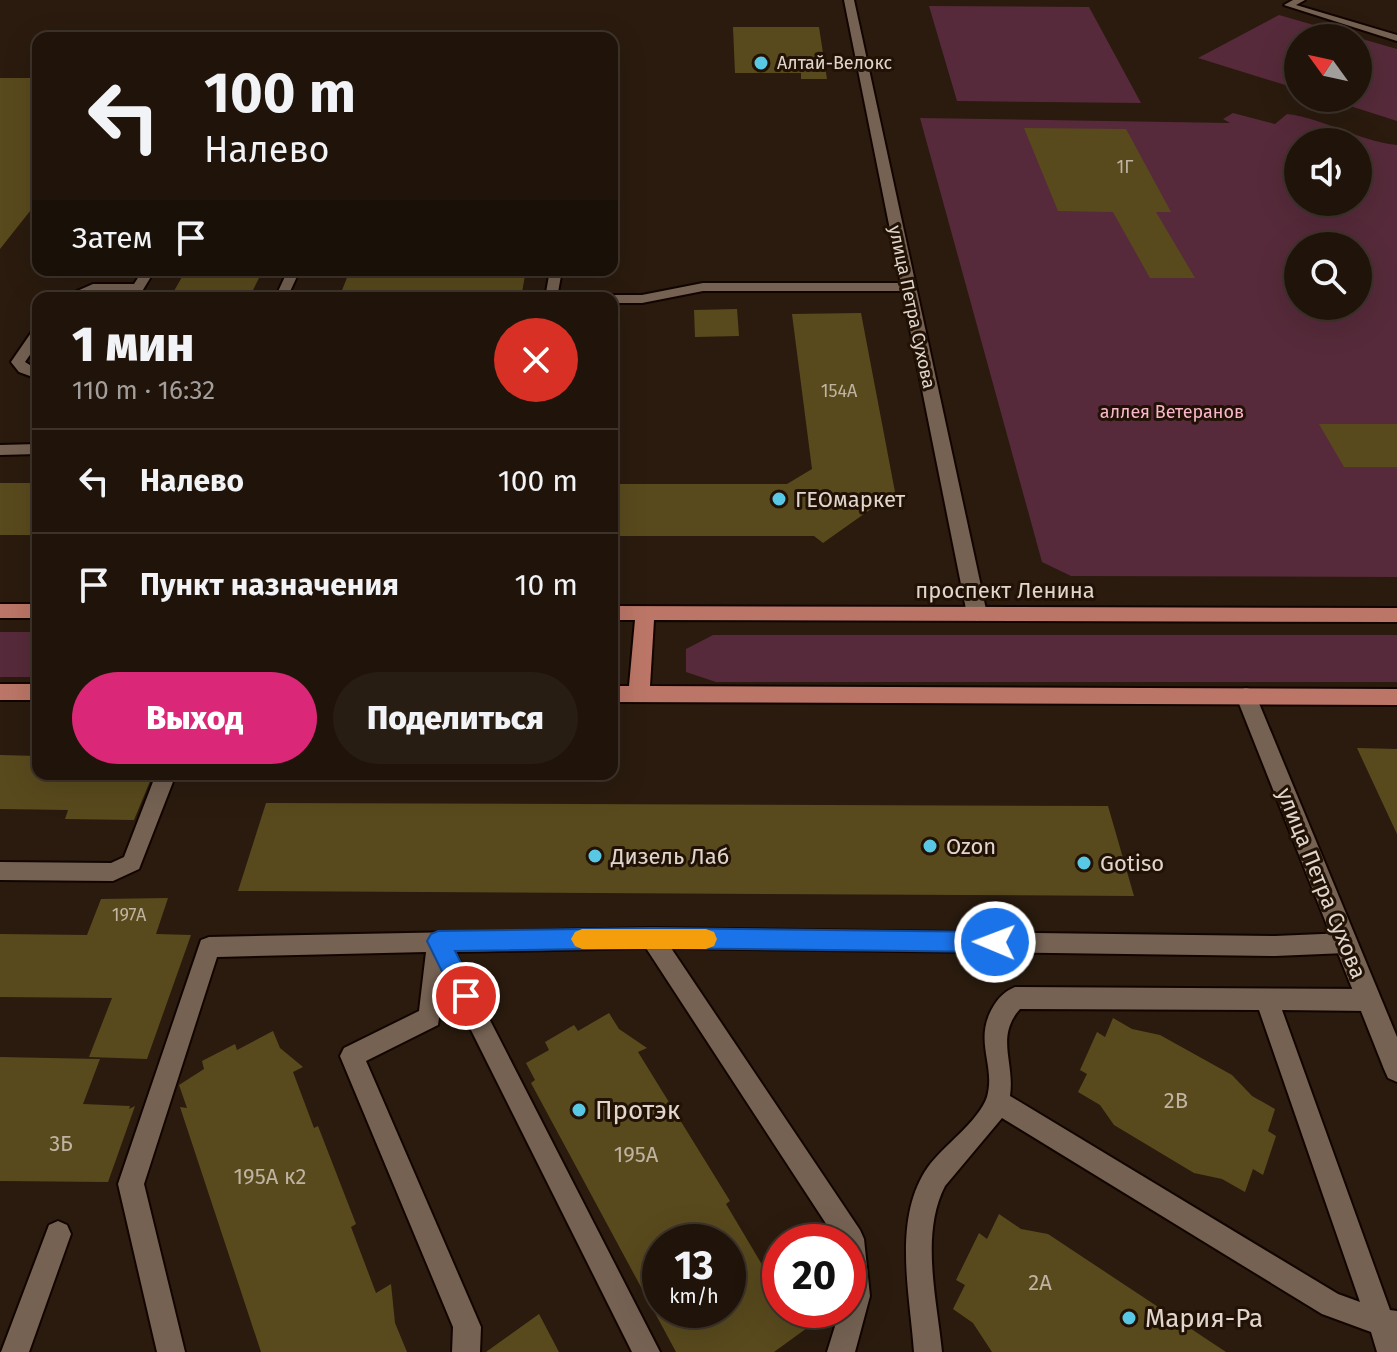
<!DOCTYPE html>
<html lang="ru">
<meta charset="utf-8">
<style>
:root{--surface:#20140a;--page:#281d13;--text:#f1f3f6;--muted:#a29e9c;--line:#3d332b;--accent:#db2777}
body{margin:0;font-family:"Fira Sans",sans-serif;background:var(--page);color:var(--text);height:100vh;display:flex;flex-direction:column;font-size:30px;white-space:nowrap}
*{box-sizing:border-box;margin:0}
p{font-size:26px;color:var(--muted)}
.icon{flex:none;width:44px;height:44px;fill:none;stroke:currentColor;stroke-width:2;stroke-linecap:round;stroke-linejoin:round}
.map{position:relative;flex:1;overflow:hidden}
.side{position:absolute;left:32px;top:292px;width:586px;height:488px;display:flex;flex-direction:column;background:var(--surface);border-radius:16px;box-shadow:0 8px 32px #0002,0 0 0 2px var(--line)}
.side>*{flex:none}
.banner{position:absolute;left:32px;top:32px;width:586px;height:244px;border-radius:16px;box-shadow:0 8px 32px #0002,0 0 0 2px var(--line);background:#20140a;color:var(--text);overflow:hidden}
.needle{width:52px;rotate:303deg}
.fabs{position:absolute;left:1284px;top:24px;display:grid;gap:16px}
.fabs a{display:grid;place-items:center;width:88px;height:88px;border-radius:50%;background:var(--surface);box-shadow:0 8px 32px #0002,0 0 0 2px var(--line);font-size:40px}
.speed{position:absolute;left:642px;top:1224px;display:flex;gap:16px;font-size:40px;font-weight:700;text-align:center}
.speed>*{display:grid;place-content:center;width:104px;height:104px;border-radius:50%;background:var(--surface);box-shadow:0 8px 32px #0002,0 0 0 2px var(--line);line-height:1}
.speed small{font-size:20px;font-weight:400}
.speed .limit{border:12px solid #d22;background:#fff;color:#111}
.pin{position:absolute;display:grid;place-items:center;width:68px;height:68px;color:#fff;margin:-34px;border:4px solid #fff;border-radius:50%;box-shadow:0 2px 8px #0007}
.me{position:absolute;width:88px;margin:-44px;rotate:271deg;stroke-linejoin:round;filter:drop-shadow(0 0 6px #0008)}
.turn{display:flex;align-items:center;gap:28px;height:168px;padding:0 40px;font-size:36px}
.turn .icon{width:104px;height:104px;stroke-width:2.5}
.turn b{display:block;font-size:56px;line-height:68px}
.then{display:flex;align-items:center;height:76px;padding:0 40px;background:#0003;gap:16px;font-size:30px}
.round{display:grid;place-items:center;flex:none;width:84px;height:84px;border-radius:42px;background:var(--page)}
.overview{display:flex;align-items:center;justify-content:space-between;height:136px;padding:0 40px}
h1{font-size:48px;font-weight:800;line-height:60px}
.cta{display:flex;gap:16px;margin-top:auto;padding:16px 40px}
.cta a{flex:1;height:92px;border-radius:48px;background:var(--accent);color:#fff;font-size:32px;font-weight:800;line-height:92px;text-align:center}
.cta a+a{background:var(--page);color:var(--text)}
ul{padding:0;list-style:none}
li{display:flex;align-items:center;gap:24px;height:104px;padding:0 40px;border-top:2px solid var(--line)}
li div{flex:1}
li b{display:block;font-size:30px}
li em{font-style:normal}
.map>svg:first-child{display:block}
.green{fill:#562a3a;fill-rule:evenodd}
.building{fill:#594a1d;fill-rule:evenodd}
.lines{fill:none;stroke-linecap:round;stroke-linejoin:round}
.service-casing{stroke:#120500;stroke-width:4}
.minor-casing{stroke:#120500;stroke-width:4}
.tertiary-casing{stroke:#120500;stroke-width:4}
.primary-casing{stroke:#120500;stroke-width:4}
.service{fill:#756253;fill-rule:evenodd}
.minor{fill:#756253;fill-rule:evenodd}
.tertiary{fill:#756253;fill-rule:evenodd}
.primary{fill:#bb7667;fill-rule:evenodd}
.route{fill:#1a73e8;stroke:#114b97;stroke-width:2}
.slow{fill:#f59e0b}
.poi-dot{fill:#59c8e4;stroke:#211205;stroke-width:3}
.labels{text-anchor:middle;stroke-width:6;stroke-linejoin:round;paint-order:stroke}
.far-poi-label{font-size:18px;fill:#e1d6cd;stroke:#211205;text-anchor:start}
.number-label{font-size:18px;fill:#bfb3a1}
.far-street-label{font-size:18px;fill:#e1d6cd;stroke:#211205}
.far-park-label{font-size:18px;fill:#fab6cc;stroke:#211205}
.poi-label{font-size:22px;fill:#e1d6cd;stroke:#211205;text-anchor:start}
.street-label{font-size:22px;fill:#e1d6cd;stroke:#211205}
.near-number-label{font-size:22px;fill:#bfb3a1}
.near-poi-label{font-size:26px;fill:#e1d6cd;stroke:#211205;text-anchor:start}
</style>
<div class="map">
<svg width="1397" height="1352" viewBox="0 0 1397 1352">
<rect width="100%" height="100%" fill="#2a1b0e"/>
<path class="green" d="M929,6L1089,7L1141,103L957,101Z
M1279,15L1397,49V121L1325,98H1358V38H1298V89L1198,58Z
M1233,113L1275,124L1287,114C1326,119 1355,140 1397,145V577L1071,576L1042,562L920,118L1230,123L1223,119ZM1298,142H1358V202H1298ZM1298,246H1358V306H1298Z
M0,632H38V677H0Z
M713,635H1397V682H716L686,672V649Z"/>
<path class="building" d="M733,27H819L827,79H801V73H735Z
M0,78H38V201L0,249Z
M1024,128L1126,129L1171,212H1156L1195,278H1150L1113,212L1058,211Z
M186,270H263L249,298H170Z
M350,270H526L521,298H339Z
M737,309L739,336L695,337L694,310Z
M861,313L895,492L823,543L814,536H612V484H787L812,469L792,314Z
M1319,424H1397V467H1344Z
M0,483H38V535H0Z
M1357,748L1397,749V834Z
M0,755L38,756V774H153L134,820L65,819L68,810L0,809Z
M266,803L1108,806L1134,896L238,891Z
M168,898L156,934L191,935L147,1059L89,1057L112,998L0,997V934L87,935L101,899Z
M609,1013L619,1029L647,1048L638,1052L730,1201L726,1204L764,1268L780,1257V1310H796L807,1328L774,1352H676L531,1083L535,1080L526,1063L549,1050L545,1042L574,1025L578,1031ZM660,1242H728V1310H660Z
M1113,1018L1132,1029L1160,1035L1232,1075L1252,1096L1275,1109L1268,1131L1276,1136L1263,1175L1253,1169L1245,1192L1222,1179L1194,1173L1114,1125L1100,1105L1078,1092L1087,1074L1080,1070L1097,1032L1105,1037Z
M273,1031L280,1048L303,1067L293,1072L314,1128L318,1126L356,1224L351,1227L376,1293L391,1284L395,1323L407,1352H261L180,1107L187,1108L179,1085L204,1069L202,1061L235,1044L237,1050Z
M0,1057L100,1059L83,1104L130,1106L129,1109L135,1106L108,1182L0,1181Z
M999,1214L1021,1229L1048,1234L1226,1352H992L973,1323L953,1309L965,1285L956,1280L979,1233L987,1239Z
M539,1314L559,1352H486Z"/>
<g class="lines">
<g class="service-casing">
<path id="service" d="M1293,0H1305L1296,5L1397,35V41L1284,5Z
M143,270H155L138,298H128L129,292H95L79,298H61L93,284H134Z
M288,270H300L287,298H275Z
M550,270H562L557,298H545Z
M703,283H909L915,287L909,291H703L642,303H612V298H606L612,295H642Z
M38,329V343L25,362L38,370V379L19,372L11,362L33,330Z
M38,444V454L0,455V445Z
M156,774H176L139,869L113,881L0,880V862L111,863L124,857Z
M652,928L1275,936L1346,933L1354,936L1357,943L1354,950L1346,953L1275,956L671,948L860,1230L864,1239L870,1296L855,1352H827L840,1310H848V1242H838L646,948L455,952L660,1352H632L445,978L438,1025L366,1061L481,1327L480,1352H452L453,1327L340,1056L344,1048L419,1011L426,952L217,957L144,1184L185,1352H157L118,1184L201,940L209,937Z
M1015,987L1369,989L1377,993L1380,1000L1377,1007L1369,1011L1282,1010L1390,1310L1397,1311V1352H1377L1371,1332L1322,1314L1002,1118L945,1186C920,1234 937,1300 942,1352H914C910,1294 892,1218 928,1167C943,1146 979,1121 987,1097C996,1065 973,1041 993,1007C998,998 1005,991 1015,987ZM1020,1009L1259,1010L1360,1302L1338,1294L1010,1096C1015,1062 995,1037 1020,1009Z
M58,1221L67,1225L71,1234L29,1352H1L49,1225Z"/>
</g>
<g class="minor-casing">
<path id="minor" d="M844,0H854L987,614L977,621L967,614Z"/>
</g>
<g class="tertiary-casing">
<path id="tertiary" d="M1246,688L1253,690L1256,696L1397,1037V1082L1388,1078L1384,1069L1236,696L1239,690Z"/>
</g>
<g class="primary-casing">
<path id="primary" d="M0,604H38V618H0Z
M612,606L1397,608V622L654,620L650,686L1397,689V705L612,702V686H629L635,620H612Z
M0,684H38V700H0Z"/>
</g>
<use href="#service" class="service"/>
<use href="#minor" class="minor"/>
<use href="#tertiary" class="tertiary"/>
<use href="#primary" class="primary"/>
</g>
<path class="route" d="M652,928L995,932L1003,935L1006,942L1003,949L995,952L652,948L455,951L478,996L474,1004L466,1007L458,1004L427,941L431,934L438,931Z"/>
<path class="slow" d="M582,929H706L714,932L717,939L714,946L706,949H582L575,946L571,939L575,932Z"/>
<g class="poi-dot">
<circle cx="761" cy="63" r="8"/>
<circle cx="779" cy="499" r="8"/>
<circle cx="930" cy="846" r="8"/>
<circle cx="595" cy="856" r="8"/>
<circle cx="1084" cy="863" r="8"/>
<circle cx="579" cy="1110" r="8"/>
<circle cx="1129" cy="1318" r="8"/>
</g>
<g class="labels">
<g class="far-poi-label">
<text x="777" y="69">Алтай-Велокс</text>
</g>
<g class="number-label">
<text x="1125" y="173">1Г</text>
<text x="839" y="397">154А</text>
<text x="129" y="921">197А</text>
</g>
<g class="far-street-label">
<text transform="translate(912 307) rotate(78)" y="6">улица Петра Сухова</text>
</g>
<g class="far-park-label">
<text x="1172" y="418">аллея Ветеранов</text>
</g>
<g class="poi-label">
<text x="795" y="507">ГЕОмаркет</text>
<text x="946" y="854">Ozon</text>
<text x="611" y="864">Дизель Лаб</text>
<text x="1100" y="871">Gotiso</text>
</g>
<g class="street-label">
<text x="1005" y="598">проспект Ленина</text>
<text transform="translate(1322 883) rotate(68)" y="8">улица Петра Сухова</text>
</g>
<g class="near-number-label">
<text x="1176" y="1108">2В</text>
<text x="61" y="1151">3Б</text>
<text x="636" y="1162">195А</text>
<text x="270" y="1184">195А к2</text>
<text x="1040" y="1290">2А</text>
</g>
<g class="near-poi-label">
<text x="595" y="1119">Протэк</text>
<text x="1145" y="1327">Мария-Ра</text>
</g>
</g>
</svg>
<div class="fabs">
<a><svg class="needle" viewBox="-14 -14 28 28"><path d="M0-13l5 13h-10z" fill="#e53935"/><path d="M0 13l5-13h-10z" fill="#a29e9c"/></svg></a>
<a><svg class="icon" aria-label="sound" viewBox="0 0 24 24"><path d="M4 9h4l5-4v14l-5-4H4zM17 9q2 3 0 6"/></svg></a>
<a><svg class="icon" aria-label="search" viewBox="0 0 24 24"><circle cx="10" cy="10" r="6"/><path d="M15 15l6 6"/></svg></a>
</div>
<div class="speed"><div>13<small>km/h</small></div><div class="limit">20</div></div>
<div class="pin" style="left:466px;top:996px;background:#d93025"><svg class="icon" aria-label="arrive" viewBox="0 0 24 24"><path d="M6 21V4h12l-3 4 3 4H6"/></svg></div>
<svg class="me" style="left:995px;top:942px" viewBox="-20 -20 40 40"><circle r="17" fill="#1a73e8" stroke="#fff" stroke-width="3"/><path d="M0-11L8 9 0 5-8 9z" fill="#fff"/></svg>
<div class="banner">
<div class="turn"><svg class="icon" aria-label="left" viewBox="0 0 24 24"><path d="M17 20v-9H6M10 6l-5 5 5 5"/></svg><div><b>100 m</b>Налево</div></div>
<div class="then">Затем<svg class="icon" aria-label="arrive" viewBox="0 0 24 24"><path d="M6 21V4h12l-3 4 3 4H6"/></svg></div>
</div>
<section class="side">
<div class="overview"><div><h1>1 мин</h1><p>110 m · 16:32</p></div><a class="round" style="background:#d93025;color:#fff"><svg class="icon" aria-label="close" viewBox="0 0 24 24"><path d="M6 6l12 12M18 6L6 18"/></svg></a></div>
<ul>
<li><svg class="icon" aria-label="left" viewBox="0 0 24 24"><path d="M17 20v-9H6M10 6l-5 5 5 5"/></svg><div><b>Налево</b></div><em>100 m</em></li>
<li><svg class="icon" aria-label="arrive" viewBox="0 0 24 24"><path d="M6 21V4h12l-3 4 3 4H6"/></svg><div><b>Пункт назначения</b></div><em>10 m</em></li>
</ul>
<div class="cta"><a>Выход</a><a>Поделиться</a></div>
</section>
</div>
